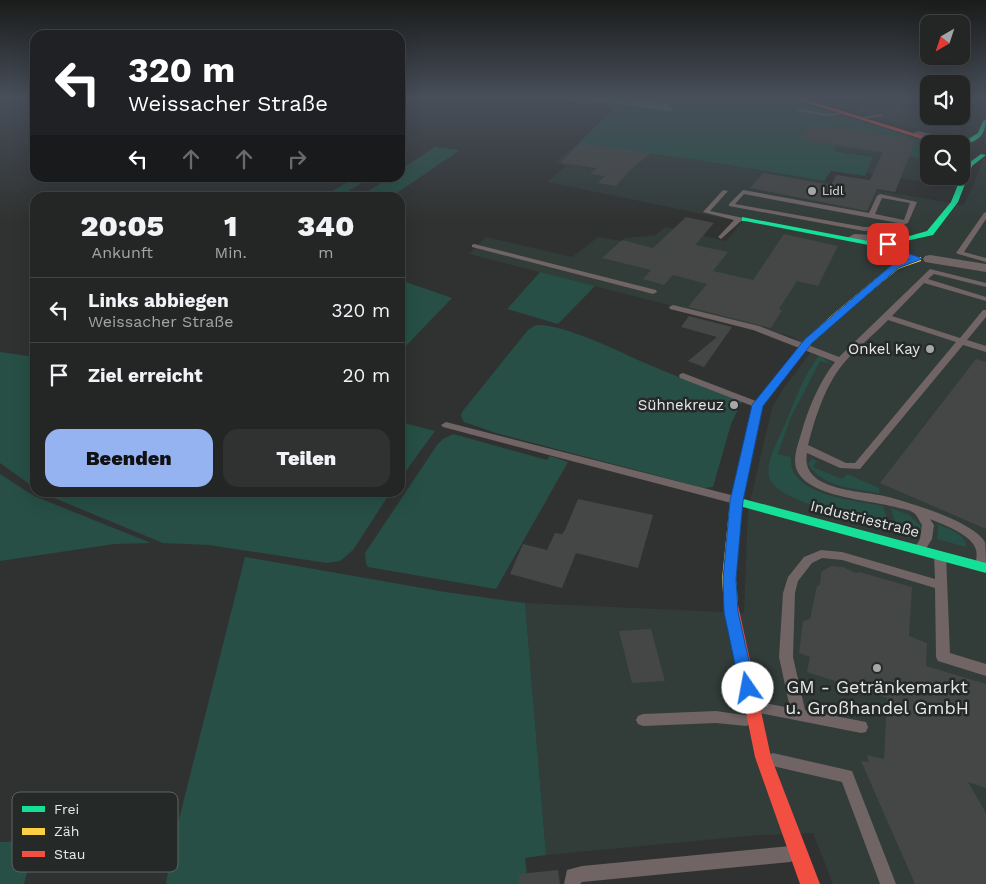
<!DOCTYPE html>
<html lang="de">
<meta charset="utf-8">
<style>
:root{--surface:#242625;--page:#303232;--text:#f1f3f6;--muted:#a3a5a7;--line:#414342;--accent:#95b2f1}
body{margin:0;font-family:"Work Sans",sans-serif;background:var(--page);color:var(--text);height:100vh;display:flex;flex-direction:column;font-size:19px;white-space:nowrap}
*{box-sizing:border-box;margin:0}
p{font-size:16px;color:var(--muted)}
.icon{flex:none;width:28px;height:28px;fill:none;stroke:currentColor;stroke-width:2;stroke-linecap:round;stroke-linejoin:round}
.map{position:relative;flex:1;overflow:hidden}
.panel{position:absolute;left:30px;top:192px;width:375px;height:305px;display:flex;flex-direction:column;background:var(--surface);border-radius:15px;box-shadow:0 5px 20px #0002,0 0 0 1px var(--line)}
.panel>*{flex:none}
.banner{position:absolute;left:30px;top:30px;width:375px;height:152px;border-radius:15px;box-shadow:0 5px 20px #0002,0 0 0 1px var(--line);background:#202124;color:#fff;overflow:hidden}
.needle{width:32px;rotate:219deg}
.controls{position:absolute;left:920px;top:15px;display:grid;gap:10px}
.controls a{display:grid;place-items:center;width:50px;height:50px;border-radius:10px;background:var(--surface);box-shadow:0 5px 20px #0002,0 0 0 1px var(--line);font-size:25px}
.pin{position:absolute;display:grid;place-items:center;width:42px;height:42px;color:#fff;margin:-21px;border-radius:10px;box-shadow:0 2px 8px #0006}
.me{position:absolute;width:55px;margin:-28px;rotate:348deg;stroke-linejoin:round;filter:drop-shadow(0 0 4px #0008)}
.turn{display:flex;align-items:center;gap:18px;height:105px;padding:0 15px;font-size:22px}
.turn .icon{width:65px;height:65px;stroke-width:2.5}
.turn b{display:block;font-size:35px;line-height:42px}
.lanes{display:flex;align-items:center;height:48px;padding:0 15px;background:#0003;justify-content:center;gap:25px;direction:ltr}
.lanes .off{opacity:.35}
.eta{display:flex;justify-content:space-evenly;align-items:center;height:85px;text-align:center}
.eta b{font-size:30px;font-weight:800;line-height:35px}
.cta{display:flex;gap:10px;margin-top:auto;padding:10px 15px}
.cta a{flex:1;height:58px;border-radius:15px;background:var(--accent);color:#111;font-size:20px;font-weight:800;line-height:58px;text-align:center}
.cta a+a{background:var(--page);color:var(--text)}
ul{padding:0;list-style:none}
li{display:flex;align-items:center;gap:15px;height:65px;padding:0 15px;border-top:1px solid var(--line)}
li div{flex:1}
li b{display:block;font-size:19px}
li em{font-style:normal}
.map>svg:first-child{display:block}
.built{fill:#323c39}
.green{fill:#274f45}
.water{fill:#49796b}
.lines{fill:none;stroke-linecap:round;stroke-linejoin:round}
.stream{stroke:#49796b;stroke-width:2.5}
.building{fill:#454746}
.lane{fill:#706465;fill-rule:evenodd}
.street{fill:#706465;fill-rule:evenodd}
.fast{fill:#16e098;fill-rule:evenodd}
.slow{fill:#ffcf43;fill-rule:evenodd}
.jam{fill:#f24e42;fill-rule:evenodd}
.route{fill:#1a73e8;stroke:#114b97}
.poi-dot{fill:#a6a8a7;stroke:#252928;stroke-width:2}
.labels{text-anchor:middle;stroke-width:5;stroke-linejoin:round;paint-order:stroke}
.far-poi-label{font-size:12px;fill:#e5e8e7;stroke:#252928;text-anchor:start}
.poi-label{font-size:15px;fill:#e5e8e7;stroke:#252928;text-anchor:end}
.street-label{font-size:15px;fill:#e5e8e7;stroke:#252928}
.near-poi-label{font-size:18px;fill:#e5e8e7;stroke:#252928}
.key{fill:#252928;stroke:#5f6261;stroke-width:1}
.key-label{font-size:14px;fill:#e5e8e7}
</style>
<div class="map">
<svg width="986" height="884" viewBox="0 0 986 884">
<rect width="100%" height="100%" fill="#303231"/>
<path class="built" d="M870,97H929V116H961V97L977,98L957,135H955L920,130L855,113Z
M578,144L703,161L963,205L972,189L984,158H986V884H833L813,833L759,835L546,855L525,603L744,613L748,510L772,408L783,389L811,352L793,337L469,254L486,237L572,257L598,237L622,241L625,238L656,235L665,227L726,241L742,222L547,182L566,166L555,162Z
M836,146L929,160V176H952L950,186L866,173L873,157L833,150Z"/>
<path class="green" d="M539,97H782L936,144H929V160L836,146L834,151L873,157L865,176L831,171L824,181L703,161L578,144L614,108Z
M435,147L460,150L391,197H359L389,178H400V170Z
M355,178H370L338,197H322Z
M540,272L595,286L558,324L507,309Z
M400,280L452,298L400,352Z
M536,325C564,324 618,351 645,363C677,377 710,389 742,401L731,424L713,487L704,488L496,433L464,422L461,416L462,412L528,330Z
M0,352L35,357V488L0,463Z
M819,355L831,364L820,361L790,419L778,454L791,457C787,496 858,501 883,506L889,526C865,520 775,502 769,477C766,460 777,442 784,427C794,402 803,377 819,355Z
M400,422L435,431L400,479Z
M453,434L547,460L550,456L568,462L496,589L368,567L366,563L365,553L437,445L443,439Z
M812,459L817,461L813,467L842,479L847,474L879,488V493C853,488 824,488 808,464Z
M0,474L34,496L151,543L114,544L0,561Z
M42,493H390L353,550L340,561L327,563L209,545L163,543Z
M891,508L909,515L921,526L920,533L914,535L897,530Z
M938,524C948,529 967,534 966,547L937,539Z
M245,557L445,592L525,603L546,855L525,858L528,884H166L173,843Z
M35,841L24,884H0V842Z"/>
<path class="water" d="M646,99L669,105L674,110L668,111L629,105L636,100Z"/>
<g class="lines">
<path class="stream" d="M581,97L629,104"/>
</g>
<path class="building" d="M826,126L831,128H838L900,137L915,142L895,192L877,189L867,211L750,188L763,173L831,185L836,175L870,180L883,152L800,139L808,128Z
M578,144L600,146L651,153L630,170L616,186L598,183L605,176L590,174L597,168L561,163Z
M686,217L714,223L695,245L728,252L713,271L753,280L784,234L838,246L818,286L797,281L779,309L782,310L771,328L688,307L707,284L673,275L664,285L643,279L651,270L602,258L622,240L653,248Z
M689,316L732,327L704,367L688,361L717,337L681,327Z
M976,359L986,362V529L880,483Z
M578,499L653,515L638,568L576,553L562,588L510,574L523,544L547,550L555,533L562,534L565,530Z
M831,566L843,567L856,573L859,572L912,587L909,636L927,643L926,666L986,684V788L968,782L986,813V884H915L861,761L869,762L867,755L884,759L887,698L807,672L810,657L799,653L803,621L810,619L817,586L820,585L821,572Z
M651,629L665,681L632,683L619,631Z
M558,870L560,884H519V874Z"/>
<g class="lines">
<path class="lane" d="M799,109L827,114L845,112L847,113L827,116L797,111Z
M881,114L883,116L861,119L859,118Z
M723,190L728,191L710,211L748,219L741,221L721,239L718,237L719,236L734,220L703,212Z
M743,190L869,213L877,196L880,194L917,202L908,223L890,230L864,231L729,206V204ZM744,194L898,223L889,226L864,227L735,204ZM882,198L910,203L904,220L875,214Z
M986,212V219L964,252L986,258V262L958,254L956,253L984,213Z
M474,244L656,290L657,292L653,294L472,247V245Z
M930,269L986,283V287L934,274L928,279L986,297V301L924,283L892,316L960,338L983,310H986V317L967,340L986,346V352L963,345L860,469L840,468L807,453C800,491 860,490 884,496C908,502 973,521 985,542C986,549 986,561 986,569L981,571L977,570C974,564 978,557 976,550C973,535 942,524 930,519L934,525L932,539L924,552H916L914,549L920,539L922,525C920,522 917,515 914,513C910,510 903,509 899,508C873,500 806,498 796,468C793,457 798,444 801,434C808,409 819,382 835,362L753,330L670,309L669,307L673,305L759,326L839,357ZM888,320L956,342L855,463H846L808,445C815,418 825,386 843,364C856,348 874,335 888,320Z
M683,373L761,403L763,405L761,407H755L680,378L679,376L680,374Z
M446,422L735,496L739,497L740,500L739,503L735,504L443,427L441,425Z
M821,550L842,552L935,579L934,555L936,552H944L946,555L950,653L986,664V676L938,661L936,657L935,588L842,560L822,558L812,563L798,581L795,593L793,657L805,710L861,721L866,722L868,727L866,732L861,733L754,712L752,708L754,704L759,702L790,708L779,657L783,593L788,577L804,557Z
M716,711L751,716L753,720L751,724L746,726L716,723L643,726L638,724L636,720L638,716L643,714Z
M773,753L852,771L896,884H880L842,782L768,765L766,760L768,755Z
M790,846L796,848L798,854L796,860L790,862L582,882L580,884H564L567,870L582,866Z"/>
<path class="street" d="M917,131L959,139L964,142L961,145L913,136L912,134Z
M854,234L895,236L902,240L895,244L849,241L847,238Z
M930,255L986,264V272L925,262L923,259L925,256Z"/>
<path class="fast" d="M986,119C986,132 979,143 965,143V141L978,133L983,121Z
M981,154L986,155L972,166L958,202L933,235L906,241V237L927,231L951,202L966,165Z
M742,217L889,245L893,247L889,249L745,221H742Z
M736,497L986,563V573L732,504L730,501L732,498Z"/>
<path class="slow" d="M918,257H921V261L898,269L837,320L812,343L763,405L742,501L736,579L738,605L736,609L731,610L726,609L724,605L722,579L730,501L753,405L806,339L831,316L892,265Z"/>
<path class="jam" d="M789,97H797L948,144H938Z
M731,600L736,601L738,605L771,757L820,884H800L755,757L724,605L726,601Z"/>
</g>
<linearGradient id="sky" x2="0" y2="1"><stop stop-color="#1a1c1b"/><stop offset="0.44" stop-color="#484f5a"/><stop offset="1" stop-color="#484f5a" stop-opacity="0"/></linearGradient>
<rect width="986" height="221" fill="url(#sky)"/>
<path class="route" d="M885,242H891C898,255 911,252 922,259L898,268L812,343L763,406L743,501L736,579L738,612L755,688L753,693L748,695L742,693L740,688L724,612L723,579L730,501L752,405L805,339L892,265L909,259C898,257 890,255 884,244Z"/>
<g class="poi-dot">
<circle cx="812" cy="191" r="5"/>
<circle cx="930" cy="349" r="5"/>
<circle cx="734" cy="405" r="5"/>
<circle cx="877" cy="668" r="5"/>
</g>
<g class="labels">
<g class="far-poi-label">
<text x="822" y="195">Lidl</text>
</g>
<g class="poi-label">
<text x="920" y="354">Onkel Kay</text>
<text x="724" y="410">Sühnekreuz</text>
</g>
<g class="street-label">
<text transform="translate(865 519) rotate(14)" y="5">Industriestraße</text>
</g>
<g class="near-poi-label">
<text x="877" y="693">GM - Getränkemarkt<tspan x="877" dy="21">u. Großhandel GmbH</tspan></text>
</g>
</g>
<rect x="12" y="792" width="166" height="80" rx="8" class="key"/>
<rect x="22" y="806" width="23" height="6" fill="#16e098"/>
<rect x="22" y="828" width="23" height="7" fill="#ffcf43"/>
<rect x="22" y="851" width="23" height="6" fill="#f24e42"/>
<g class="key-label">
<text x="54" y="814">Frei</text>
<text x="54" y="836">Zäh</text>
<text x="54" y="859">Stau</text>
</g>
</svg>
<div class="controls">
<a><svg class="needle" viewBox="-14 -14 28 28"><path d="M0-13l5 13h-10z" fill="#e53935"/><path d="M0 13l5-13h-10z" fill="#a3a5a7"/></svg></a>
<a><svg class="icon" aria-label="sound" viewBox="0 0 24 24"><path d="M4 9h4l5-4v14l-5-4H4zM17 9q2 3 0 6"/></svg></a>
<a><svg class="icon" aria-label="search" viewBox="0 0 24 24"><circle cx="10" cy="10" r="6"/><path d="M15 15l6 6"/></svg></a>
</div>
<div class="pin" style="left:888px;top:244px;background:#d93025"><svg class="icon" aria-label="arrive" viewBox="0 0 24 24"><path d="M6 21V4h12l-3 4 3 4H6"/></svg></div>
<svg class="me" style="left:748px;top:688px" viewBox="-20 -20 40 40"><circle r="19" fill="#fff"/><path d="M0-13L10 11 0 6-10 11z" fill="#1a73e8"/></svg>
<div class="banner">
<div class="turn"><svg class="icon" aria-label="left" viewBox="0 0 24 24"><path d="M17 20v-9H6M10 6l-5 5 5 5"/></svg><div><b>320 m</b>Weissacher Straße</div></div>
<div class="lanes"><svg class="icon" aria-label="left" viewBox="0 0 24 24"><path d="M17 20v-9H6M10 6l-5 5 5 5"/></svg><svg class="icon off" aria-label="ahead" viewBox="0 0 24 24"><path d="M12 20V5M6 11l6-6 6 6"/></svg><svg class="icon off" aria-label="ahead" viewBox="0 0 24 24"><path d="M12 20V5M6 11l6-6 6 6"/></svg><svg class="icon off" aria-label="right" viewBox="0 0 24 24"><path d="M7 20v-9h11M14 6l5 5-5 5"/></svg></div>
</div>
<section class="panel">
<div class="eta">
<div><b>20:05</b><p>Ankunft</p></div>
<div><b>1</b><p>Min.</p></div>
<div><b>340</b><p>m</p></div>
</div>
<ul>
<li><svg class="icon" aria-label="left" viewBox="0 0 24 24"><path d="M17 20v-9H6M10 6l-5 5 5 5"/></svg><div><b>Links abbiegen</b><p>Weissacher Straße</p></div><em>320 m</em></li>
<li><svg class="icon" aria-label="arrive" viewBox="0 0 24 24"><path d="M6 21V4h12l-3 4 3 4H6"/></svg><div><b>Ziel erreicht</b></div><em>20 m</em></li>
</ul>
<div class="cta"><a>Beenden</a><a>Teilen</a></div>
</section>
</div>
